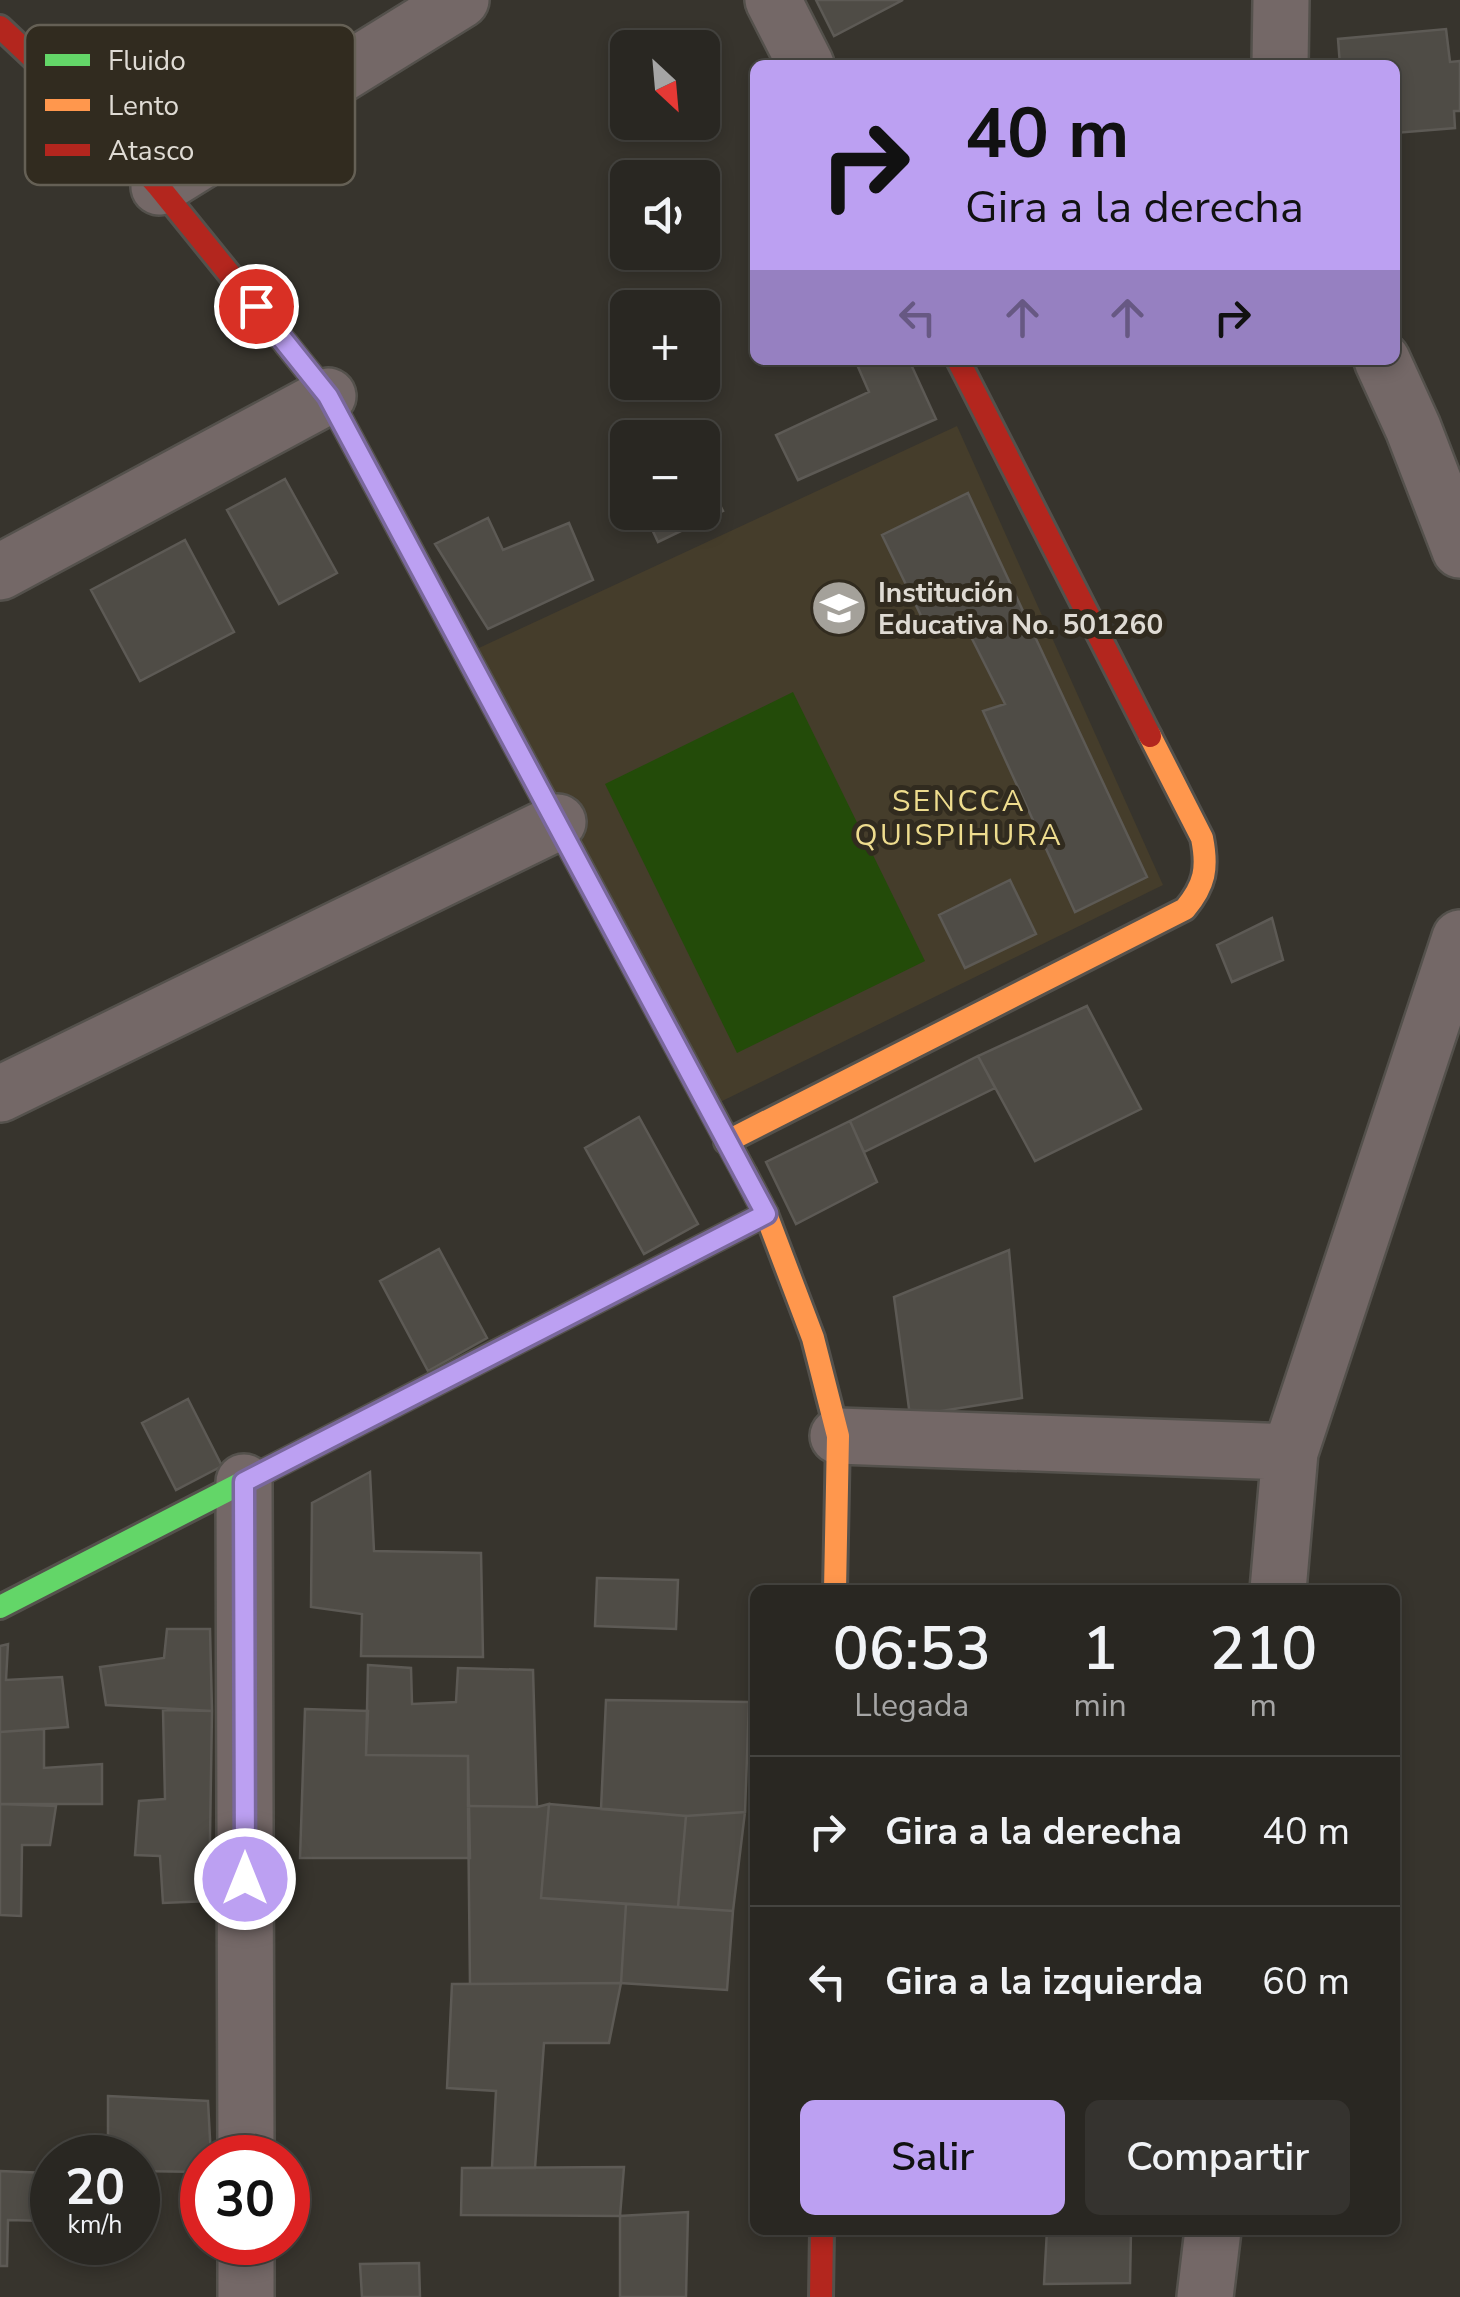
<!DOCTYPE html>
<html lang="es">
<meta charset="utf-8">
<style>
:root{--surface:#292722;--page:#35332f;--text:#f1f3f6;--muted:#a5a5a5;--line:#454440;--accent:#bca0f2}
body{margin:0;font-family:"Nunito Sans",sans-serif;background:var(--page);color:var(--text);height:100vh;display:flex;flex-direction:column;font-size:38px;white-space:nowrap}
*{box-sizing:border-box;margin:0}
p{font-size:32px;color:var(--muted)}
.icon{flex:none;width:55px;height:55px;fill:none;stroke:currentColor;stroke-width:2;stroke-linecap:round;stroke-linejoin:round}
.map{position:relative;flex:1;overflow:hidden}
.side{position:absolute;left:750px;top:1585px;width:650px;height:650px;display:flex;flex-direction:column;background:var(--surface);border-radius:15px;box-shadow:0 5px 15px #0003,0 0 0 2px var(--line)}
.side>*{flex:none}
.banner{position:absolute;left:750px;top:60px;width:650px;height:305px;border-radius:15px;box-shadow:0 5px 15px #0003,0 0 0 2px var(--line);background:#bca0f2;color:#111;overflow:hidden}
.needle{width:65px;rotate:154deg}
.fabs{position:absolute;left:610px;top:30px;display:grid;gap:20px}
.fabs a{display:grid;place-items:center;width:110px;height:110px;border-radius:15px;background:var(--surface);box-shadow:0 5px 15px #0003,0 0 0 2px var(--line);font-size:50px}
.speed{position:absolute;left:30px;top:2135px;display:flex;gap:20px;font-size:50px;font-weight:700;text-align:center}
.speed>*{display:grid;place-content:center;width:130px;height:130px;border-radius:50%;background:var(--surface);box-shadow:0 5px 15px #0003,0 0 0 2px var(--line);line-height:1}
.speed small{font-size:25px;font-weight:400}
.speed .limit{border:15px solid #d22;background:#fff;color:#111}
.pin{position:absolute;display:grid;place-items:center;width:85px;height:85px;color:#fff;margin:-42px;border:5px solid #fff;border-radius:50%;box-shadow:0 2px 10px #0007}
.me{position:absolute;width:110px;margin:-55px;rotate:0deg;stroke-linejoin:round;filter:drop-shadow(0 0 8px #0008)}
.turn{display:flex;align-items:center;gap:35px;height:210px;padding:0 50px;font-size:45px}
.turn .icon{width:130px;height:130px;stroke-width:2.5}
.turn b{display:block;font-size:70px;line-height:85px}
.lanes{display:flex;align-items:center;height:95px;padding:0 50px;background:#0003;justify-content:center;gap:50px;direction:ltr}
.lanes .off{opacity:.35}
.eta{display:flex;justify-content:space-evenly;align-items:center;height:170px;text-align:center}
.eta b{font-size:60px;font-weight:600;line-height:70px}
.button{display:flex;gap:20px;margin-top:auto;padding:20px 50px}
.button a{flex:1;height:115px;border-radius:15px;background:var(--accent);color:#111;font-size:40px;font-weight:600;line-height:115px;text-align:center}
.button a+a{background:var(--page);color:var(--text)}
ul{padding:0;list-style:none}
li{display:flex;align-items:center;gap:30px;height:150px;padding:0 50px;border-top:2px solid var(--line)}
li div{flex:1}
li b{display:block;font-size:38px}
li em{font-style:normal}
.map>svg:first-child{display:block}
.built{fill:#453d2b}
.green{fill:#234b09}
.building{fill:#4f4c46;stroke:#5d5a55;stroke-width:2.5}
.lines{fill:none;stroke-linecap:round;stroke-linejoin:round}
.street-casing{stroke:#54514c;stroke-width:60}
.fast-casing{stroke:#54514c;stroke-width:28}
.slow-casing{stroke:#54514c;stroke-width:28}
.jam-casing{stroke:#54514c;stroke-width:28}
.street{stroke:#746867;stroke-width:55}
.fast{stroke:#63d668;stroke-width:22}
.slow{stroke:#ff974d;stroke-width:22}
.jam{stroke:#b3261e;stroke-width:22}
.route-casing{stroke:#7a689d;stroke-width:25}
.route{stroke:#bca0f2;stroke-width:18}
.labels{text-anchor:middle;stroke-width:10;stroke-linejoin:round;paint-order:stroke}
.poi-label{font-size:28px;font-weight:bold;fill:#dfdbd4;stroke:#312b1f;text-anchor:start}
.neighbourhood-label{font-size:30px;letter-spacing:2.5px;fill:#eedc8e;stroke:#312b1f}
.key{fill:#312b1f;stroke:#656055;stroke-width:2.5}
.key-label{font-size:28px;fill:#dfdbd4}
</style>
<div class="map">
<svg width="1460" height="2297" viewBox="0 0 1460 2297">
<rect width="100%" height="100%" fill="#37342d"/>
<path class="built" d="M957,426L1163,885L714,1105L466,654Z"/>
<path class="green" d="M793,692L925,961L737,1053L605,784Z"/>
<path class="building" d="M816,0H903L834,36Z
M1446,29L1450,62L1460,61V111H1454L1455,128L1395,133V65H1340L1338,39Z
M855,360H909L936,419L798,480L776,435L869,392Z
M682,427L687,438H661Z
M628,454V480L617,459Z
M702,469L723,511L658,542L644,512H702Z
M285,479L337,573L279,604L227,510Z
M968,493L1147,877L1075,912L983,711L1005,704L959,613L926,626L882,535Z
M488,518L503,550L569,523L593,580L488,629L435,544Z
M185,540L234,632L140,681L91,590Z
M1010,880L1036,934L965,968L939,915Z
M1272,918L1283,960L1232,982L1217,945Z
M1087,1006L1141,1109L1035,1161L978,1056Z
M978,1056L995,1088L864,1152L850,1121Z
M639,1117L698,1224L644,1254L585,1148Z
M850,1121L877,1182L796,1224L766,1162Z
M439,1249L487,1338L428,1371L380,1281Z
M1009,1250L1022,1398L910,1416L894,1297Z
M188,1399L222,1466L176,1490L142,1423Z
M370,1472L374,1551L481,1553L483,1657L361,1656L362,1614L311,1607L312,1503Z
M597,1578L678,1580L676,1629L595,1626Z
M167,1629H210L212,1711L106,1705L100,1667L164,1658Z
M8,1644L6,1680L62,1677L68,1727L0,1732V1646Z
M368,1665L411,1668L412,1704L456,1702L458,1668L533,1670L537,1807L468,1806V1756L366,1755Z
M606,1700L749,1702L745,1812L686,1816L601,1809Z
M305,1709L368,1711L366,1755L468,1756L470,1858H300Z
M163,1710L212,1711L209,1901L163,1903L160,1856L135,1855L139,1801L165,1799Z
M44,1729V1768L102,1764V1804H0V1732Z
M0,1804L56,1806L50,1845H22L21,1916L0,1915Z
M549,1804L541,1898L626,1904L621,1983L470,1984L468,1806L537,1807Z
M549,1804L686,1816L678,1907L541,1898Z
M745,1812L733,1911L678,1907L686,1816Z
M626,1904L733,1911L727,1990L621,1983Z
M621,1983L609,2043H544L535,2168H492L496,2091L447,2088L452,1984Z
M108,2096L208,2101L211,2158H202V2172L138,2171V2158H108Z
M624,2167L620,2216L461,2215L462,2168Z
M0,2171L47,2173L46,2221L8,2220L7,2266H0Z
M688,2212L686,2297H620V2216Z
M1047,2230H1131L1130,2283L1044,2284Z
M419,2263L420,2297H362L360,2264Z"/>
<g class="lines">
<g class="street-casing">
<path id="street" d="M773,0L806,65
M1280,65L1281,0
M159,187L461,0
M1382,360L1413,428L1460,550
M0,572L328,396
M0,1094L558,822
M838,1436L1290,1452
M244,1482L246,2158
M1278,1590L1290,1452L1460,938
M246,2242V2297
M1205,2297L1213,2230"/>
</g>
<g class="fast-casing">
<path id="fast" d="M287,345L328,396L745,1174
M0,1607L766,1214"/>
</g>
<g class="slow-casing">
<path id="slow" d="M726,1142L1185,909C1205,885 1208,868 1202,838L1150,736
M745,1174L766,1214L813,1338L838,1436L835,1590"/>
</g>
<g class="jam-casing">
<path id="jam" d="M0,27L101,122L159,187L287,345
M958,360L1150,736
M821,2297L822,2230"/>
</g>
<use href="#street" class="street"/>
<use href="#fast" class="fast"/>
<use href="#slow" class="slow"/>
<use href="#jam" class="jam"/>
</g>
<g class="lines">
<g class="route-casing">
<path id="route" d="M245,1879L244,1482L766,1214L328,396L256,306"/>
</g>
<use href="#route" class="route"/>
</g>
<defs>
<g id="school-disc" transform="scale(2.875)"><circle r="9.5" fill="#a4a19a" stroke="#312b1f"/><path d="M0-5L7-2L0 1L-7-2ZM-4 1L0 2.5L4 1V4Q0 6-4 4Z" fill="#fff"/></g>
</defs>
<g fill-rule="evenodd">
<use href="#school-disc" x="839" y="608"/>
</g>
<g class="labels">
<g class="poi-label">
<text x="878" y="602">Institución<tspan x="878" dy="32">Educativa No. 501260</tspan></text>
</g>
<g class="neighbourhood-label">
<text x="959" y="811">SENCCA<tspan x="959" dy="34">QUISPIHURA</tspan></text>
</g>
</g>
<rect x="25" y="25" width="330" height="160" rx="15" class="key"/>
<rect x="45" y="54" width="45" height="12" fill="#63d668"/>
<rect x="45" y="99" width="45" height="12" fill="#ff974d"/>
<rect x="45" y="144" width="45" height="12" fill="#b3261e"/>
<g class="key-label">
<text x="108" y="70">Fluido</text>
<text x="108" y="115">Lento</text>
<text x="108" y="160">Atasco</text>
</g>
</svg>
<div class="fabs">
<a><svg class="needle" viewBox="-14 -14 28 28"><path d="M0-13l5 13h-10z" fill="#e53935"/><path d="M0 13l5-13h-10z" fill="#a5a5a5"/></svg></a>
<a><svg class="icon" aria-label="sound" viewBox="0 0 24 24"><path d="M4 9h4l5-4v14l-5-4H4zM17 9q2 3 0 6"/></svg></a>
<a>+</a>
<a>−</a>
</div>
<div class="speed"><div>20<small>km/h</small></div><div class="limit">30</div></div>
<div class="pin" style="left:256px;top:306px;background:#d93025"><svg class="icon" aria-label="arrive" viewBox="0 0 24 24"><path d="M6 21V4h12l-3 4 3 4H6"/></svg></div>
<svg class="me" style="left:245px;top:1879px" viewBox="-20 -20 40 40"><circle r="17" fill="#bca0f2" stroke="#fff" stroke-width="3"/><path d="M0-11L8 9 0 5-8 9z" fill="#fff"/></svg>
<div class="banner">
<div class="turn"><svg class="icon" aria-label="right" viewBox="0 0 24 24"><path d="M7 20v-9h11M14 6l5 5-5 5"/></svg><div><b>40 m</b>Gira a la derecha</div></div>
<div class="lanes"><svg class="icon off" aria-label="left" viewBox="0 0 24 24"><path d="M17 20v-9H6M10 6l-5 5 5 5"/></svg><svg class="icon off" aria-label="ahead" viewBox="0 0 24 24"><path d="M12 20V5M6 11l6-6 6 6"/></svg><svg class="icon off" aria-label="ahead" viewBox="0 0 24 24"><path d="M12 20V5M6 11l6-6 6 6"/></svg><svg class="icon" aria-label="right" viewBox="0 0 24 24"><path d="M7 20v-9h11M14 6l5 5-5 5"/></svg></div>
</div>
<section class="side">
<div class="eta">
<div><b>06:53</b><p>Llegada</p></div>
<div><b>1</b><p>min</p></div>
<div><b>210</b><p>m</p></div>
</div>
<ul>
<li><svg class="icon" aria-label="right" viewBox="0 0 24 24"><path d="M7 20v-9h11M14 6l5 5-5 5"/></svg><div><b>Gira a la derecha</b></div><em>40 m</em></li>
<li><svg class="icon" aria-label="left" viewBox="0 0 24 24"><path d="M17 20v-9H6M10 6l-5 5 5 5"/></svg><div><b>Gira a la izquierda</b></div><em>60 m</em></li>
</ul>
<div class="button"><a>Salir</a><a>Compartir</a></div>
</section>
</div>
